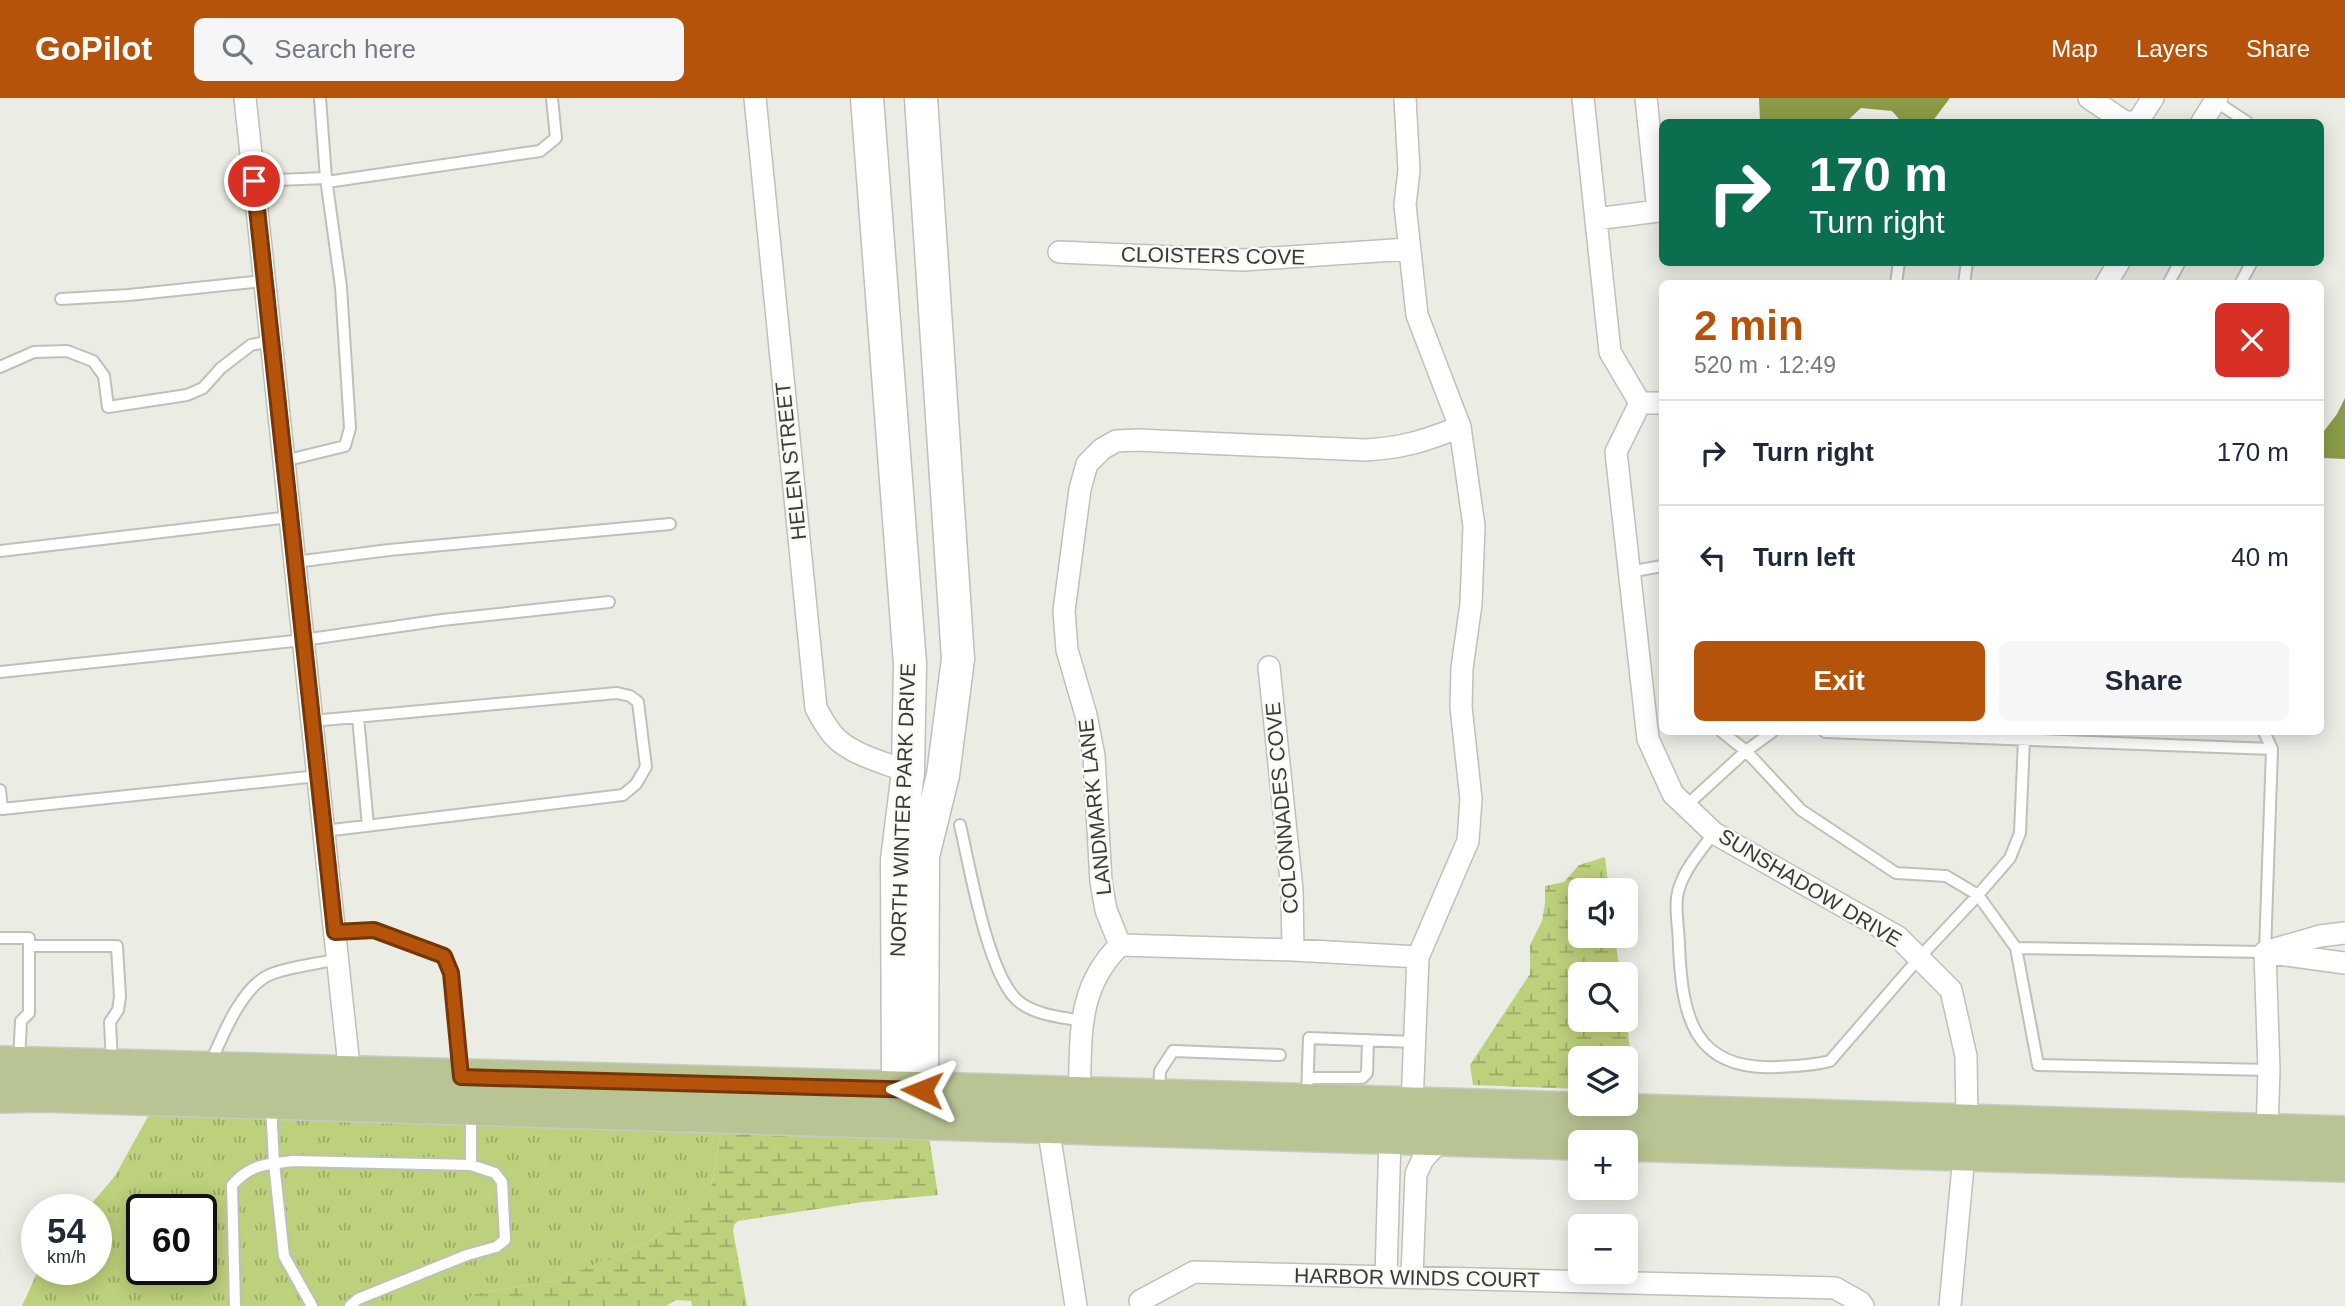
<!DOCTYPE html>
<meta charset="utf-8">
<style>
:root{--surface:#fff;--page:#f6f6f7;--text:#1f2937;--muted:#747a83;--line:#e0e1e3;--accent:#b45309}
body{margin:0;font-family:Arial,sans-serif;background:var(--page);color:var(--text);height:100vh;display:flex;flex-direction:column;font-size:26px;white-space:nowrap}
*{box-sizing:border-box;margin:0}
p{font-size:23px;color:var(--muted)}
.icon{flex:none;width:38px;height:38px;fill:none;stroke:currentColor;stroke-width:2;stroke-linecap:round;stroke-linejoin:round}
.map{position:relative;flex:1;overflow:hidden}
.drawer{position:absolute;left:1659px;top:182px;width:665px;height:455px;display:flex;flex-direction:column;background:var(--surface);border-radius:10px;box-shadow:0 4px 18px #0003}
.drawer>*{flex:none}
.guide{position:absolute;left:1659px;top:21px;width:665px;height:147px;border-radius:10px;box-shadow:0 4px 18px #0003;background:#0b6e4f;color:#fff;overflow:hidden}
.controls{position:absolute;left:1568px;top:780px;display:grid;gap:14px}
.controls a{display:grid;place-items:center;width:70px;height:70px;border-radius:10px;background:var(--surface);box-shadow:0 4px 18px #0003;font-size:35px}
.speed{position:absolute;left:21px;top:1096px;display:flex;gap:14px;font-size:35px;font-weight:700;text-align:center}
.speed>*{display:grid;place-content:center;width:91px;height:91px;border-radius:50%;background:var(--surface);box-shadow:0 4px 18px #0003;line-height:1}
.speed small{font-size:18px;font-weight:400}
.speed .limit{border:4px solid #111;border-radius:10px;background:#fff;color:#111}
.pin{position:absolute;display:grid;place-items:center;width:60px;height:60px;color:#fff;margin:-30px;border:4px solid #fff;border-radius:50%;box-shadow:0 2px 7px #0007}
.me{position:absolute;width:77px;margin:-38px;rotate:272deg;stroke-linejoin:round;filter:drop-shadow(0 0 5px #0008)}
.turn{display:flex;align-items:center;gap:24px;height:147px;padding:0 35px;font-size:32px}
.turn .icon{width:91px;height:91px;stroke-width:2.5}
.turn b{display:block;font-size:49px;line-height:60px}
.round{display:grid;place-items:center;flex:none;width:74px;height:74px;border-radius:10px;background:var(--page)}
.summary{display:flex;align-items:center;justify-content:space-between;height:119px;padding:0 35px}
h1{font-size:42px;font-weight:700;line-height:52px;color:var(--accent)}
.action{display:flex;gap:14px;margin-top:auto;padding:14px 35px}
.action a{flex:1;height:80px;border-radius:10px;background:var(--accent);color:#fff;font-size:28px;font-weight:700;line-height:80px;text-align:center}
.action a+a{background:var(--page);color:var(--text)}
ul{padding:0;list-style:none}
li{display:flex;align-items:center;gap:21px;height:105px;padding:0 35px;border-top:2px solid var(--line)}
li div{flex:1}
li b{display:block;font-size:26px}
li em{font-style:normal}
header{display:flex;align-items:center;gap:42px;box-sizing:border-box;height:98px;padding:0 35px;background:var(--accent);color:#fff}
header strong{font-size:33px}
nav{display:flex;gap:38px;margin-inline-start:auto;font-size:24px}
.search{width:490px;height:63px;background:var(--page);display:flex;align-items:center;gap:18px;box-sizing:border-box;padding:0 24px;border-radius:10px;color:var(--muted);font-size:26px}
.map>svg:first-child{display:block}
.grass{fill:url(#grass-tufts);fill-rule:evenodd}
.wetland{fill:url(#wetland-marsh)}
.water{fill:#8a9b47}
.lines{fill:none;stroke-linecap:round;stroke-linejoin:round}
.lane-casing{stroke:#bec0b9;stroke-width:14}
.street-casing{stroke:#bec0b9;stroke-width:24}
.secondary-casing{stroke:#bec0b9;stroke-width:35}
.primary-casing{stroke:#c8c8c7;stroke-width:38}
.lane{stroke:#fff;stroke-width:10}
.street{stroke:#fff;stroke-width:21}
.secondary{stroke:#fff;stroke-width:32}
.primary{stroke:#b9c494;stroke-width:35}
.route-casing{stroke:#753606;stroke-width:18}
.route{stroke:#b45309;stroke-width:12}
.labels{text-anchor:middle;stroke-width:5;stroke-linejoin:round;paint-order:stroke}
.street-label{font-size:21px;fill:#3a3b38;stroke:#f8faf3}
</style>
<header>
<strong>GoPilot</strong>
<div class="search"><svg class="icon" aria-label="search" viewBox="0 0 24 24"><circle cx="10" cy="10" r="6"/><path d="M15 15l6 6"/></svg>Search here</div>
<nav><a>Map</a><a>Layers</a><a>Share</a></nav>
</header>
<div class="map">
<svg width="2345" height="1208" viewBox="0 0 2345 1208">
<defs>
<pattern id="grass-tufts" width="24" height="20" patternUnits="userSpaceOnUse" patternTransform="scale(1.75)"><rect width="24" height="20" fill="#bdd07b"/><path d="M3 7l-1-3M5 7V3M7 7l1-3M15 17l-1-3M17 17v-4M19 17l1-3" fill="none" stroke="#9baa66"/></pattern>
<pattern id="wetland-marsh" width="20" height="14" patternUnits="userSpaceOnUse" patternTransform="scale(1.75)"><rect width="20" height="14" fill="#bdd07b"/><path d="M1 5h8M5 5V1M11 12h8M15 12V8" fill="none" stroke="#9baa66"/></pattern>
</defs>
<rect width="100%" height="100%" fill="#ebede5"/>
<path class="grass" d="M151,1013L722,1031L710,1094L650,1143L555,1183L473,1196L465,1208H22L39,1171H96V1111H87L115,1078ZM142,1111H201V1171H142Z"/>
<path class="wetland" d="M1605,759L1609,793H1580V838H1615L1620,877H1580V922H1626V919L1635,993L1626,992V961H1580V991L1473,987L1470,967L1530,876V847L1542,823L1545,805V788L1564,784L1579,767Z
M722,1031L929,1038L938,1097L863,1104L738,1123L734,1127L733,1133L747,1208H692L691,1203L676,1202L666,1208H465L473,1196L555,1183L650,1143L710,1094Z"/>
<path class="water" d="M1759,0H1950L1932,24L1899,21L1892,13L1861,10L1846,24H1760Z
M2345,300V361L2321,360V337L2337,316Z"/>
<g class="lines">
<g class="lane-casing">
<path id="lane" d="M2215,3L2247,24
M254,83L326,80
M327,84L540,53L556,40L552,0
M1896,186L1899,164
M1964,186L1967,164
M2168,186L2180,164
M2240,186L2252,164
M61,201L129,197L264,183
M0,269L34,254L67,253L93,263L104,278L108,309L187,297L203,290L221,270L251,247L271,243
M284,363L345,348L350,330L341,189L326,80L320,0
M0,453L290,419
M295,464L389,452L670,426
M1629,474L1662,468
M0,574L303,542L442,522L609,504
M358,619L368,728
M312,623L617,595L630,598L638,604L646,669L636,686L623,697L324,733
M1722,634L1746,653L1772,634
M1825,634L2272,651
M0,692L2,711L318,678
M1687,707L1746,653L1801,712L1896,775L1946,778L1978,797L2010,760L2020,735L2024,641
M960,727C970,770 987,872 1016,901C1032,917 1062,919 1082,923
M1714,735C1700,754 1681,774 1677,799C1675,814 1679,832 1679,848C1682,918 1693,973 1777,969C1795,968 1812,968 1830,963L1919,860L1978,797L2016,850L2265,854L2272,651L2264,634
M335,834L374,832L444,858L451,875L461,976
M0,840H29V915L21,923L19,963
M30,848H117L120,899L118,912L110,924L112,965
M2016,850L2038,967L2269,972
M210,966C222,939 241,890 269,877C287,869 317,866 338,861
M1308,980H1362L1367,975L1368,942
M1159,994L1160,973L1173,953L1280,957
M1307,998L1309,940L1414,944
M271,1007L274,1065L284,1158L312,1208
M471,1013V1067
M235,1208L232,1087C251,1066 266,1066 293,1063L471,1067L495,1075L502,1084L505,1142L496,1149L467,1157L358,1201L350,1208"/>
</g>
<g class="street-casing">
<path id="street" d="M245,0L351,987
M755,0L816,610C822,621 828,633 838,642C856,658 886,665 908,674
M1405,0L1409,72L1405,107L1417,217L1460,329L1474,428L1471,506L1462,570L1461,609L1471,701L1468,743L1418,859L1412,1007
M1583,0L1610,254L1640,305
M2089,0L2125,24
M2129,24L2138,23L2153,0
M2202,24L2217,0
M1596,121L1658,113L1646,0
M1059,154L1243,162L1409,151
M2106,186L2119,164
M1640,305L1616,354L1648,641L1673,696L1714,735L1898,839L1951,892L1966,958L1967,1025L1950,1208
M1640,305H1662
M1269,569L1292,792L1293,852
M1120,847L1106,812L1101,784L1094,658L1086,617L1067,552L1064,513L1080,391L1087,366L1102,351L1116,343L1137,342L1365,352C1403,350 1424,343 1460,329
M1120,847L1293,852L1418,859
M2265,854L2269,972L2267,1034
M2265,854L2320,838L2345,835
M2271,855L2345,865
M1079,998C1082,939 1075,892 1120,847
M1048,1028L1076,1208
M1386,1178L1390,1039
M1412,1179L1416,1076L1423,1061L1443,1040
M1140,1203L1194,1174L1835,1190L1860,1204L1863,1208"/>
</g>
<g class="secondary-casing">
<path id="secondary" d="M867,0L910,566L908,674L897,762L898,991L907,1013
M914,1016L922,992L923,758L943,677L958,561L921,0"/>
</g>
<g class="primary-casing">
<path id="primary" d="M0,966L898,991L2345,1036
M0,997L43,996L1609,1045
M1626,1045L2345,1066"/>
</g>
<use href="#lane" class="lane"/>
<use href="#street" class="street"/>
<use href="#secondary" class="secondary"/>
<use href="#primary" class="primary"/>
</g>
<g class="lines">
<g class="route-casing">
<path id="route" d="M254,83L335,834L374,832L444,858L451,875L461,979L922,992"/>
</g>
<use href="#route" class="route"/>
</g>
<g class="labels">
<g class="street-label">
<text transform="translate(1213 158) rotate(1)" y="7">CLOISTERS COVE</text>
<text transform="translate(791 363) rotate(-96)" y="7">HELEN STREET</text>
<text transform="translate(1095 709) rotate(-96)" y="7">LANDMARK LANE</text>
<text transform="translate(1282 710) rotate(-95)" y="7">COLONNADES COVE</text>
<text transform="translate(903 712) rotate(-88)" y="7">NORTH WINTER PARK DRIVE</text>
<text transform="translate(1810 790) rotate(31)" y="7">SUNSHADOW DRIVE</text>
<text transform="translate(1417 1180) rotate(1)" y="7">HARBOR WINDS COURT</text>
</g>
</g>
</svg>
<div class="controls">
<a><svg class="icon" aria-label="sound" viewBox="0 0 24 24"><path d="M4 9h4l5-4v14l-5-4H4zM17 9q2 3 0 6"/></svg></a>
<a><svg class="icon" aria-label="search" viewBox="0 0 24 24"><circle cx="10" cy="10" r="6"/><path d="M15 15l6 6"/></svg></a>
<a><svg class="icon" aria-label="layers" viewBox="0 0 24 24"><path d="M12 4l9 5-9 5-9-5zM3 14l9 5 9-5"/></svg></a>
<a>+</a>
<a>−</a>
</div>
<div class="speed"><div>54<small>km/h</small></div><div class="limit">60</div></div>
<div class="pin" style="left:254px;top:83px;background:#d93025"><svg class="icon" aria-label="arrive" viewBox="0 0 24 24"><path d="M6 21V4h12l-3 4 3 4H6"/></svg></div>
<svg class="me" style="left:922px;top:992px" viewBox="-20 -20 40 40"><path d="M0-17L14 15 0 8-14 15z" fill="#b45309" stroke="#fff" stroke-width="4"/></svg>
<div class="guide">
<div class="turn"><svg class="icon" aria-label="right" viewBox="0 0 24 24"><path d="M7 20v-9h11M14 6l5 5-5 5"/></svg><div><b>170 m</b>Turn right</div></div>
</div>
<section class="drawer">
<div class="summary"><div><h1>2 min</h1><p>520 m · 12:49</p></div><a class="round" style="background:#d93025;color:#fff"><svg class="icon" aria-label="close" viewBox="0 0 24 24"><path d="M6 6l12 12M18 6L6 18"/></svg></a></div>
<ul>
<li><svg class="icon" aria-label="right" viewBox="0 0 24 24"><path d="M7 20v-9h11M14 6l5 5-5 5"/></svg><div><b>Turn right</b></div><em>170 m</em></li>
<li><svg class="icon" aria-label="left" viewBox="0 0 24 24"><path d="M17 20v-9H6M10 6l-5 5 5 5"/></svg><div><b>Turn left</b></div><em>40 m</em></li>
</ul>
<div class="action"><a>Exit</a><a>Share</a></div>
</section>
</div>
